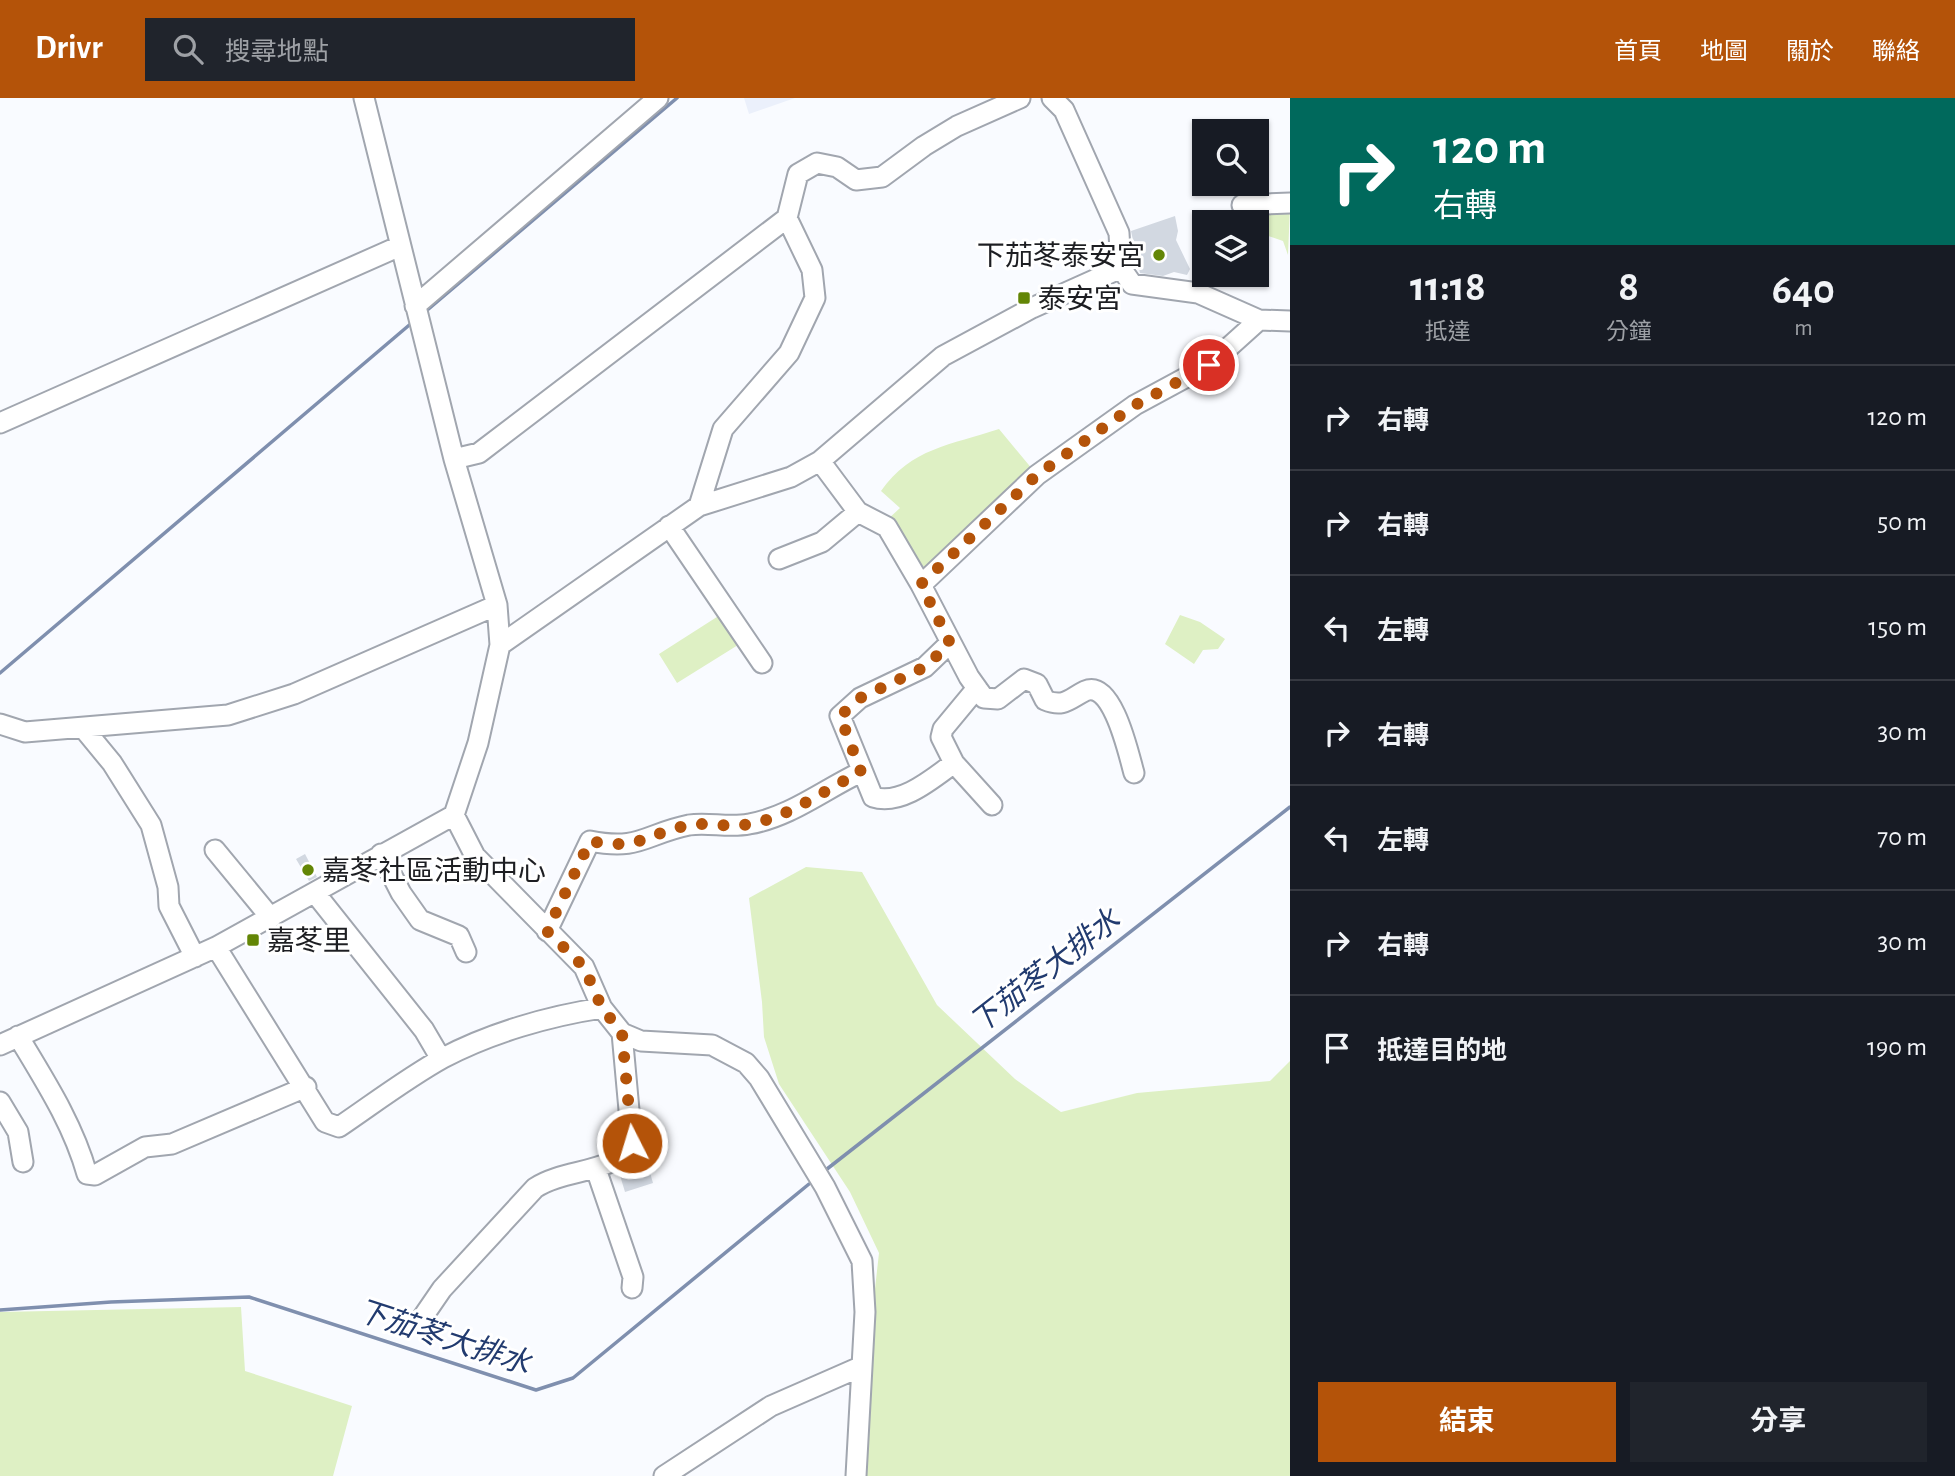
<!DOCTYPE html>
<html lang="zh-TW">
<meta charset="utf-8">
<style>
:root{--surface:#171b24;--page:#20242c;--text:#f1f3f6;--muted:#9ea1a6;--line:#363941;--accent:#b45309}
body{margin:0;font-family:"Alegreya Sans","Noto Sans TC",sans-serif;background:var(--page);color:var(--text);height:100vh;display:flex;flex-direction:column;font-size:26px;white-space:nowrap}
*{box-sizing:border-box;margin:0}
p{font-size:23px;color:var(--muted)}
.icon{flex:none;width:38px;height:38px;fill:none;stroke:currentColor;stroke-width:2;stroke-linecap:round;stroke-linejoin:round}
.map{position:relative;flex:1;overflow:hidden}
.details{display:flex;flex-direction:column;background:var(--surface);width:665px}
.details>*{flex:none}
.hud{background:#00695c;color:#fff;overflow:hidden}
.buttons{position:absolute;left:1192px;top:21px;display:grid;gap:14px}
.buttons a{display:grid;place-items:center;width:77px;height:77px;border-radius:0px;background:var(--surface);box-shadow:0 2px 5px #0004;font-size:35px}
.pin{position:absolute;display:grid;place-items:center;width:60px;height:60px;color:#fff;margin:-30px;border:4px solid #fff;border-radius:50%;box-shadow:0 2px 7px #0007}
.me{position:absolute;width:77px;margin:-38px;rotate:355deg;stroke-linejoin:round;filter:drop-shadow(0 0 5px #0008)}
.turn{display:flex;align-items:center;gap:24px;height:147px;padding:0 28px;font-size:32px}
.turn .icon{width:91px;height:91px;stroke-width:2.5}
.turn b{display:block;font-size:49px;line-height:60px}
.eta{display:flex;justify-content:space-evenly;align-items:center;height:119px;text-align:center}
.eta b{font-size:42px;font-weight:700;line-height:49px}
.cta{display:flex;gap:14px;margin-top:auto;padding:14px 28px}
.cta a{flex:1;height:80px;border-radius:0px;background:var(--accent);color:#fff;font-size:28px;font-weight:700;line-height:80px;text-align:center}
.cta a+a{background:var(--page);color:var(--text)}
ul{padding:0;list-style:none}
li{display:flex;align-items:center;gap:21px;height:105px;padding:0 28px;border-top:2px solid var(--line)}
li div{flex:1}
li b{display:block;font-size:26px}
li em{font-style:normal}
header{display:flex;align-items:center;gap:42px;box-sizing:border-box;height:98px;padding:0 35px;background:var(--accent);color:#fff}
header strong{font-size:33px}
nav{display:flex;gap:38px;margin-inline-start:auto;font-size:24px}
.search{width:490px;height:63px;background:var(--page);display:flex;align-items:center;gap:18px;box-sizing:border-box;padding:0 24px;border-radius:0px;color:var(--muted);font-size:26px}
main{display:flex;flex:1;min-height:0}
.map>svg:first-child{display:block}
.built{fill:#ebf0fb}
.green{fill:#def0c4}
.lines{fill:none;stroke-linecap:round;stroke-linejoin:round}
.stream{stroke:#7f8fae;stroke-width:3.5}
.building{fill:#d2d8e1}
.minor-casing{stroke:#a1a6af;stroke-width:23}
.minor{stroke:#fff;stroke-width:19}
.route{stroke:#b45309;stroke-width:12;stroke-dasharray:0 21.6}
.poi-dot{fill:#638606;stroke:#fff;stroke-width:2.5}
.labels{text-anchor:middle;stroke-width:6;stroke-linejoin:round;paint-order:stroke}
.poi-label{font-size:28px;fill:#1d1e22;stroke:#fff;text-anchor:start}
.water-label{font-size:30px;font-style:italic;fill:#223b6f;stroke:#fff}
</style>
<header>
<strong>Drivr</strong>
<div class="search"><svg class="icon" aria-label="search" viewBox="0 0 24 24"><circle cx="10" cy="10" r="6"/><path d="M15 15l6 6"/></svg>搜尋地點</div>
<nav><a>首頁</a><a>地圖</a><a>關於</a><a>聯絡</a></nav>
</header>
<main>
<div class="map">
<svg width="1290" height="1378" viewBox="0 0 1290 1378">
<rect width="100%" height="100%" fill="#f9fbff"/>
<path class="built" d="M744,0H795L749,16Z"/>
<path class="green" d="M1290,109L1288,157L1283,143L1257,134L1256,124H1243L1236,112Z
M999,331L1033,372L927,473L887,422L900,410L881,393C911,350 951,347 999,331Z
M720,517L738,547L677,585L659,556Z
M1180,517L1200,524L1225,541L1218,551L1203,552L1194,566L1165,546Z
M806,769L862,774L937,907L1015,981L1061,1014L1137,995L1270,983L1290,963V1378H854L879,1155L850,1094L779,986L764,939L762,904L749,800Z
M241,1209L245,1273L352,1308L333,1378H0V1214Z"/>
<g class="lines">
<path class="stream" d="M425,214L677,0
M0,575L414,223
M827,1071L1290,709
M0,1212L111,1204L249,1199L536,1292L573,1280L809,1086"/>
</g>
<path class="building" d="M1175,118L1178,133L1176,142L1190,171L1187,177L1174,174L1163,178L1140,175L1131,133Z
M305,756L317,779L309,783L296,761Z
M647,1064L653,1085L625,1094L619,1074Z"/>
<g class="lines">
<g class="minor-casing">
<path id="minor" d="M1052,0L1064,12L1119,135L1121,170L1132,186L1198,195L1259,222L1290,223
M1242,107L1290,105
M415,208L658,0
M0,325L400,148
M454,361L479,355L787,120L798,76L817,65L837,69L856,82L882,79L924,48L957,28L1020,0
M820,363L858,414L887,429L921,487L969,579L984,600L998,601L1024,581L1037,586L1045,602C1064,610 1069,601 1085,593C1113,581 1129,658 1134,675
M699,408L723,331L789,255L815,200L812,172L787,120
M669,428L762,565
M779,461L822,444L858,414
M921,487L1037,377L1135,307L1209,267L1259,222
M950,545L925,569L860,600L840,618L873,699C901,708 932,681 954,665
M500,547L699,408L791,379L820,363L943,258L1032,210L1121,170
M977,590L943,631L941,639L954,665L992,707
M0,626L25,634L228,617L294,596L497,507
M84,631L112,665L151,727L168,789L169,808L195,859
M454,717L475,758L584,869L602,910L622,935L641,943L712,947L746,965L759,980L825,1089L862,1163L865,1214L856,1378
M215,752L271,820
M381,756L401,795L420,822L459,838L466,854
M315,795L424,932L441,961
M547,833L590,743C640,753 645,736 689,727C708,724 729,730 749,726C790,719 823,692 861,674
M216,849L325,1024L339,1029C373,1006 407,980 443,960C490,935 549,918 602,910
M18,938C45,983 73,1026 87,1076L95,1077L145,1049L172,1046L306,989
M0,947L216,849L454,717L478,645L500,547L497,507L454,361L364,0
M0,1004L18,1034L23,1064
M596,1071L633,1179L632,1190
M418,1226L442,1191L535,1090C565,1070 616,1076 632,1045L622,935
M664,1378L771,1308L860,1269"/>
</g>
<use href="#minor" class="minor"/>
</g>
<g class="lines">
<path class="route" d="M632,1045L622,935L602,910L584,869L547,833L590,743C640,753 645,736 689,727C708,724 729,730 749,726C791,719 823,692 861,674L840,618L860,600L925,569L950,545L921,486L1037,377L1135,307L1209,267"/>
</g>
<g class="poi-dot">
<circle cx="1159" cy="157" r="7"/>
<rect x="1017" y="193" width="14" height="14" rx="3.5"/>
<circle cx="308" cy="772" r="7"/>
<rect x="246" y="835" width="14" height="14" rx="3.5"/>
</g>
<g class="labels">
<g class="poi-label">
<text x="1145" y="167" text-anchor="end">下茄苳泰安宮</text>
<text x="1038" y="210">泰安宮</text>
<text x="322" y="782">嘉苳社區活動中心</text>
<text x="267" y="852">嘉苳里</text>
</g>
<g class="water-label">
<text transform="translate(1045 873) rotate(-38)" y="10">下茄苳大排水</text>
<text transform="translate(444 1239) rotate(18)" y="10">下茄苳大排水</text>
</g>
</g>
</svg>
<div class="buttons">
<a><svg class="icon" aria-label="search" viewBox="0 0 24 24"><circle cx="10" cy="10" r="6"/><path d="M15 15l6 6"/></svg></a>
<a><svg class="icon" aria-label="layers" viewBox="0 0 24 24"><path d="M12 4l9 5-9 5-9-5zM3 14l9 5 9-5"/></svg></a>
</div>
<div class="pin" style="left:1209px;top:267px;background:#d93025"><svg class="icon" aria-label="arrive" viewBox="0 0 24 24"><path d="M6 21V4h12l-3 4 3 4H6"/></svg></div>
<svg class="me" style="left:632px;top:1045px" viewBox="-20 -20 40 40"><circle r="17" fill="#b45309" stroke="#fff" stroke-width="3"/><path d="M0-11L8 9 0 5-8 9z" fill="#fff"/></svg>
</div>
<section class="details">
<div class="hud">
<div class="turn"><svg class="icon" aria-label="right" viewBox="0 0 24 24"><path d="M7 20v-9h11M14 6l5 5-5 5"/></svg><div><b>120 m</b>右轉</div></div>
</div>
<div class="eta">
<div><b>11:18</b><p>抵達</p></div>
<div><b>8</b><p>分鐘</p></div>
<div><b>640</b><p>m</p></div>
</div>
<ul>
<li><svg class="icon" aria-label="right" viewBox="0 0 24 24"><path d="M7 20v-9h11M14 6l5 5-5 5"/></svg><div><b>右轉</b></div><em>120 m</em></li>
<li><svg class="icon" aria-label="right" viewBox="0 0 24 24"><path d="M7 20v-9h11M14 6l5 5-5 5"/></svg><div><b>右轉</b></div><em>50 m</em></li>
<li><svg class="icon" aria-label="left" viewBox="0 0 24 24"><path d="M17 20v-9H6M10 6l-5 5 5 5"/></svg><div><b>左轉</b></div><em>150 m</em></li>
<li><svg class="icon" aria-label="right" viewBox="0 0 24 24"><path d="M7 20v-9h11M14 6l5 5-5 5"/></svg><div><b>右轉</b></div><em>30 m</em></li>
<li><svg class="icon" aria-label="left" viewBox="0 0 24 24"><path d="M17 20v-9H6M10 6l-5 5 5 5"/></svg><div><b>左轉</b></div><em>70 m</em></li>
<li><svg class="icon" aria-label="right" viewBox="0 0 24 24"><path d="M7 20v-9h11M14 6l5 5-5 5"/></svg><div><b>右轉</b></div><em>30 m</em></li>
<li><svg class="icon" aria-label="arrive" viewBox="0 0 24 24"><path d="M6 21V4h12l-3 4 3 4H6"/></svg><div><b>抵達目的地</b></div><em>190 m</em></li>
</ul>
<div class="cta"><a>結束</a><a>分享</a></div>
</section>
</main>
